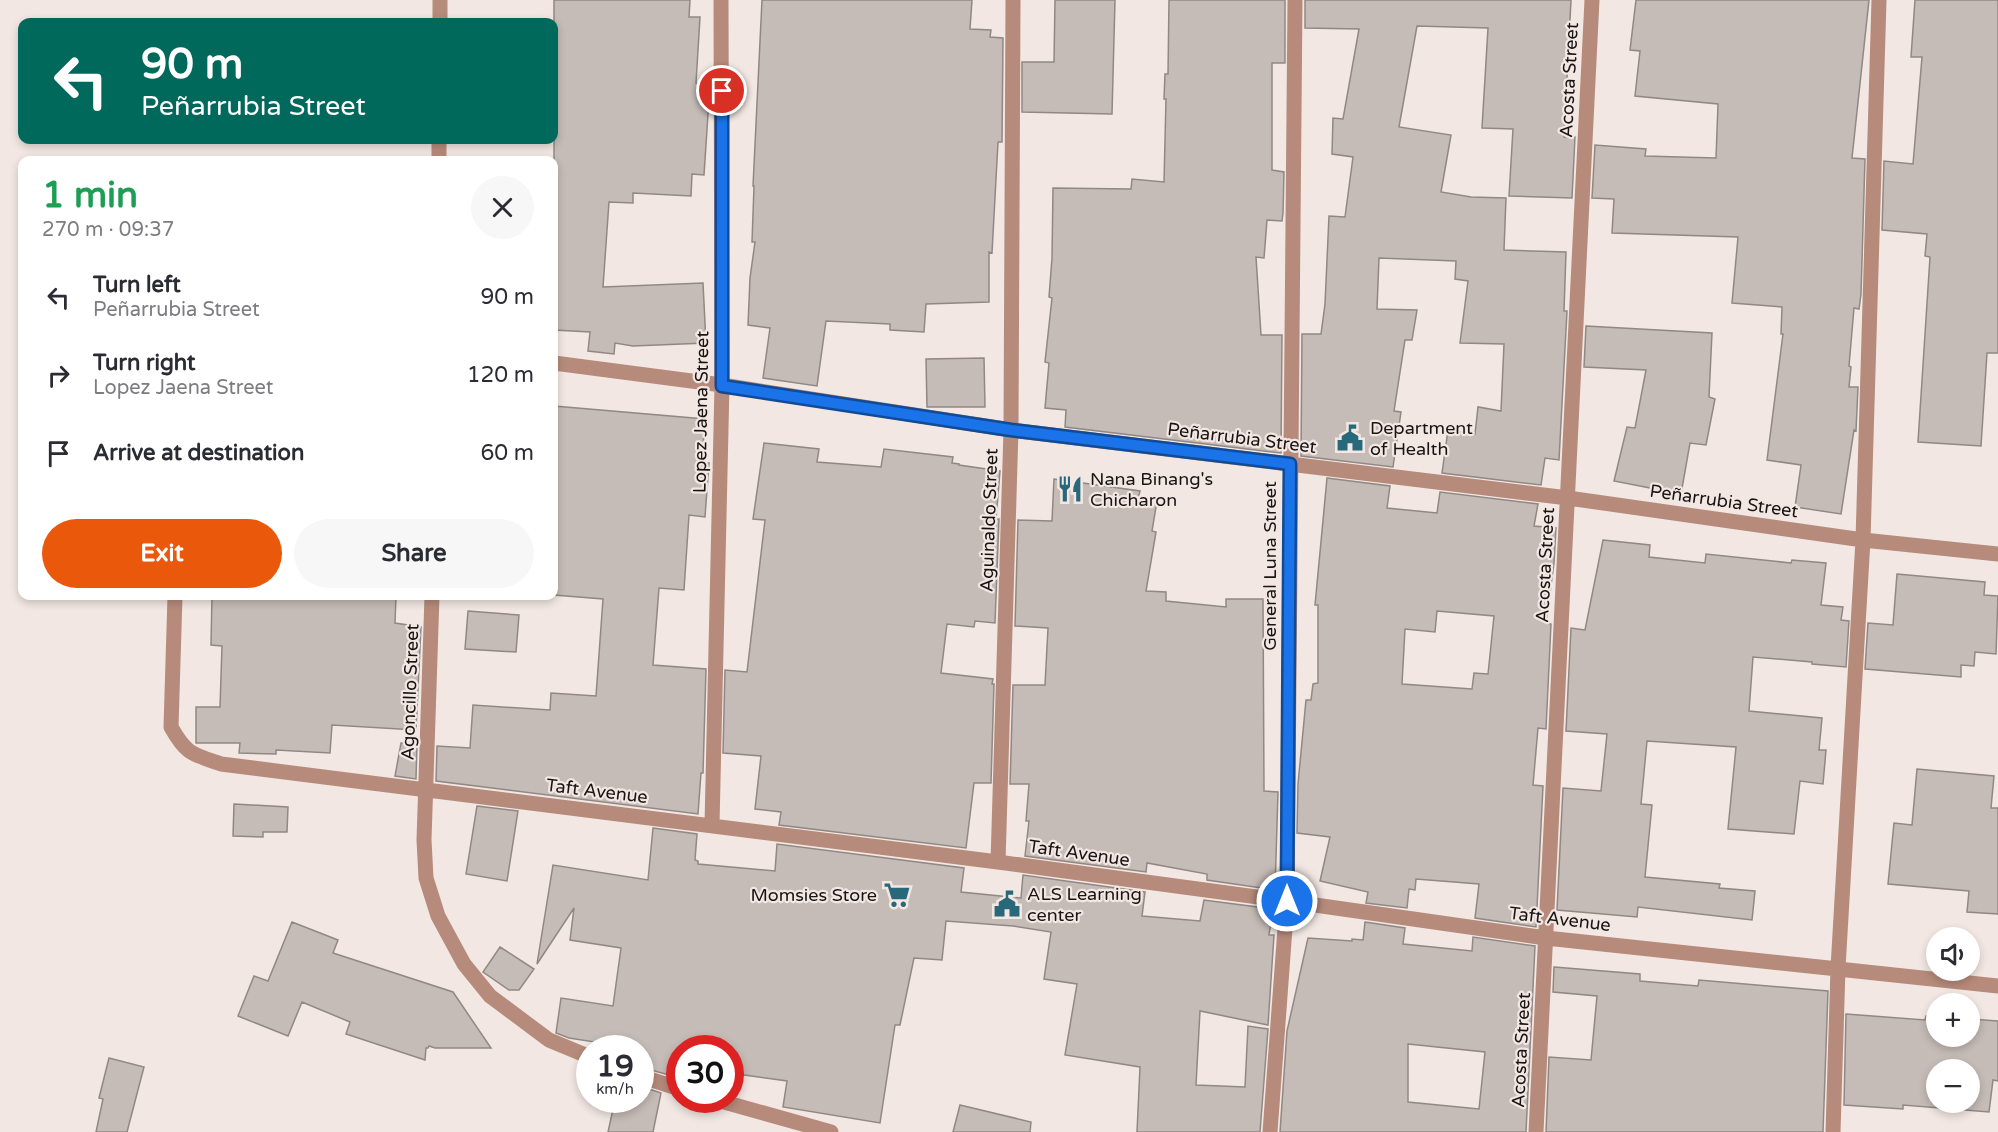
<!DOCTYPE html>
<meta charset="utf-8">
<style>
:root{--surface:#fff;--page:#f7f7f7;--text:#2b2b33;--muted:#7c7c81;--accent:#ea580c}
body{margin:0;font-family:"Varela Round",sans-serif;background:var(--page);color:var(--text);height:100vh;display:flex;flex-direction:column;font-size:22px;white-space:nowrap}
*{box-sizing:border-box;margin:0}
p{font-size:20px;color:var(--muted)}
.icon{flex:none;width:33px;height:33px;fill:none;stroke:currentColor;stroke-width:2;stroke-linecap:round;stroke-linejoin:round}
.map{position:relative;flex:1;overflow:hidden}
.side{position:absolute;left:18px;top:156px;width:540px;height:444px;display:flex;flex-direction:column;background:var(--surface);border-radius:12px;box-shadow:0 3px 9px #0003}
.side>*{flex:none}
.guide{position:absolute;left:18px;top:18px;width:540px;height:126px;border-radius:12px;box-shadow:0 3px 9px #0003;background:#00695c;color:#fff;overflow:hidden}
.controls{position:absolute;left:1926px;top:927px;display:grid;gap:12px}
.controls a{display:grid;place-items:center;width:54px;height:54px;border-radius:50%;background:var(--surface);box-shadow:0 3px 9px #0003;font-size:30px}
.speed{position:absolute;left:576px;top:1035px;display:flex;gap:12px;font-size:30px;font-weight:700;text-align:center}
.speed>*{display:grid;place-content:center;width:78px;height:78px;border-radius:50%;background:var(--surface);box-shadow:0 3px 9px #0003;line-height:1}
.speed small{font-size:15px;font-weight:400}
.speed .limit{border:9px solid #d22;background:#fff;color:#111}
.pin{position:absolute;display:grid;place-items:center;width:51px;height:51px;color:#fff;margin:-26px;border:3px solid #fff;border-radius:50%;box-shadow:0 2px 6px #0007}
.me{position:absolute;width:66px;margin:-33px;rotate:0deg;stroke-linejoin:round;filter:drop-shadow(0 0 4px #0008)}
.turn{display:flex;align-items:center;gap:21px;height:126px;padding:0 24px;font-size:27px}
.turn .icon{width:78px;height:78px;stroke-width:2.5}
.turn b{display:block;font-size:42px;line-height:51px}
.round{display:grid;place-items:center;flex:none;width:63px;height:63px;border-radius:32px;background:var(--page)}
.summary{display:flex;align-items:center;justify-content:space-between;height:102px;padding:0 24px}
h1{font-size:36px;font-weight:700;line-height:45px;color:#1e9e55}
.action{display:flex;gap:12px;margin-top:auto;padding:12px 24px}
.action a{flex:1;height:69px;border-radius:36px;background:var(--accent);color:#fff;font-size:24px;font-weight:700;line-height:69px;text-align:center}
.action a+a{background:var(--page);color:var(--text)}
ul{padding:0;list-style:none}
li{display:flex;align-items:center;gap:18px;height:78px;padding:0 24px}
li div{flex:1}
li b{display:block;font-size:22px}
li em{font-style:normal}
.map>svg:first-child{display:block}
.building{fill:#c5bbb7;stroke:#918884;stroke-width:1.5;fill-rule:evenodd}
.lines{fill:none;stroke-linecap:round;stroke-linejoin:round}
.street{stroke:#b68b7b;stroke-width:15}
.route-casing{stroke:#114b97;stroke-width:15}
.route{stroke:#1a73e8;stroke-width:10}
.labels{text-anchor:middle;stroke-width:4.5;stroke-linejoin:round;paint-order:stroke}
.street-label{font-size:18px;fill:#181413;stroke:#f2e7e3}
.poi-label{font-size:18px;fill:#181413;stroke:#f2e7e3;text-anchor:start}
</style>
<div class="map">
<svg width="1998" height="1132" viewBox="0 0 1998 1132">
<rect width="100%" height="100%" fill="#f2e7e3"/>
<path class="building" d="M554,0H690L689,17H700L696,83L710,84L704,175L692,174L691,196L633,193V203L609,202L603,287L703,283L706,343L633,346L615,343L614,354L588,351L590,332L554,330V247L557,197H554Z
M762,0H972L970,29L991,30L990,37L1003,38L1002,142H998L992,253L989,252V302L926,304L924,332L890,330V324L826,321L817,386L763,378L770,328L748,325L750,278L755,242H752L754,186H753Z
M1055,0H1115L1112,114L1022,112V62H1054Z
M1169,0H1285V63H1272V170L1284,172L1283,213L1282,221L1267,220L1264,258L1256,257L1261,335H1282L1281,453L1065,427L1066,410L1045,408L1049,363L1045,362L1052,298L1049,297L1052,258L1053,188L1131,189L1132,179L1164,182L1166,99H1164L1165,74H1168Z
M1305,0H1571L1564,137H1575L1572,198L1509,196L1513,129L1482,128L1488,28L1417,26L1399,127L1451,135L1441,192L1471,197L1506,198L1504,250L1566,252L1564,311H1567L1559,460L1545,458L1541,485L1442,473L1448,430L1475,434L1478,407L1501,411L1504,344L1460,343L1468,281L1455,279L1456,261L1379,258L1377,309L1417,310L1412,340H1405L1394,411L1401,412L1393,467L1301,456L1302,334H1321L1325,304L1329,216L1345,217L1353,157L1332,154L1333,118L1343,119L1359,29L1305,28Z
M1636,0H1869L1852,158L1865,159L1861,294L1859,309L1854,308L1849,366L1851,367L1849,387H1858L1856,431L1854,430L1841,514L1795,507L1801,465L1767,460L1783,334H1781L1782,307L1732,303L1738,237L1612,233L1614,199L1592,198L1595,145L1646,149L1645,156L1716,158L1718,104L1635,96L1640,51L1630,50Z
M1915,0H1998V353H1987L1981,446L1918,442L1930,257L1925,256L1927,234L1882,230L1884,161L1913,164L1922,57H1911Z
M1586,326L1712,333L1709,397L1715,399L1706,445L1690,443L1681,494L1614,481L1627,427L1635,428L1646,370L1584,367Z
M984,358L985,407H927L926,359Z
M554,406L705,419L702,463H709L705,517L689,515L684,590L659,588L653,665L706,669L703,773H701L698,814L436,781L437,746L470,748L473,705L550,710L551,693L596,696L603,599L554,595Z
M764,443L819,449L817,462L881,467L884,449L953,457L952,463L959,464V465L1000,471L996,519H999L995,623L975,621L974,627L947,624L941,673L993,679L992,684H994L991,783H974L966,848L779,825L781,812L755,809L761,756L723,753L725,670L747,672L765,520L753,519Z
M1327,478L1390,486L1387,508L1437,513L1440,492L1538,504L1534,526L1556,528L1554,563L1546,623L1551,624L1546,729L1538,728L1533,785L1543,786L1536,927L1475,918L1479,884L1416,879L1415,890L1409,889L1407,908L1366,903L1368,892L1320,881L1330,837L1297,833L1298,784L1306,700H1311L1313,684L1318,683V605H1315ZM1437,611L1494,616L1488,674L1474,673L1472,689L1402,684L1405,629L1435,632Z
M1054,479L1140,491L1138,499L1157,501L1152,531L1156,532L1146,591L1166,592V601L1226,607V599H1263L1264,791L1278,792L1275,890L1207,880V874L1147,863L1146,872L1025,856L1029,821H1026L1029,784H1010L1013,685H1045L1048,628L1015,626L1018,520L1052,521Z
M1603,540L1650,545L1649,557L1705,563L1706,554L1791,563L1792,560L1826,563L1821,605L1843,607L1841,620L1849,621L1846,667L1812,664V662L1753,657L1749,711L1822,718L1819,750H1826L1823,784L1800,781L1794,834L1728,829L1736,747L1647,741L1641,804L1652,805L1645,877L1720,884L1719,888L1755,891L1752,920L1638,907L1637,917L1557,910L1563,788L1601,791L1607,734L1566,731L1571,628L1585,630Z
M1897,574L1985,582L1984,595L1998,596L1996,654L1975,652L1974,666L1961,665V677L1865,669L1868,623L1893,625Z
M212,596L295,598L296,596H396L395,623L421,627L416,730L332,725L330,753L276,750V754L239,753L240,743H196V707H220L222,646L211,645Z
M468,611L519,615L516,652L465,649Z
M401,743L417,744L416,779L395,776Z
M1917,769L1994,776L1991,808H1998V914L1967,912L1969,891L1888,884L1894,823L1912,825Z
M234,804L288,807L287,832H263V837L233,836Z
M477,806L518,811L507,881L466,874Z
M653,828L697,834L695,860L698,861V864L775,871L777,844L964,868L961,892L1021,898L1023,875L1145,892L1142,916L1200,921L1204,900L1273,909L1269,935H1274L1268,1025L1200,1011L1196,1085L1245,1087L1248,1026L1268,1029L1260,1132H1137L1140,1067L1065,1055L1077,984L1044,979L1051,932L1013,926L946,921L942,960L914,958L900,1025H895L880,1123L783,1107L787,1081L730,1073V1048H680V1078L640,1067V1048H607L608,1044L569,1038L556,1033L561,998L613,1006L621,948L570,940L574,908L537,964L553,865L648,880Z
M292,922L338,940L333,953L453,992L491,1048H435L429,1046L428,1048H426L425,1060L346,1034L350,1022L302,1002L288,1036L238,1016L254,976L268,981Z
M1365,922L1405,928L1403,944L1472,951L1473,937L1535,946L1526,1132H1280L1287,1031L1308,938L1352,941V939L1363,940ZM1408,1044L1485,1052L1479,1109L1408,1102Z
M500,947L534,969L519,990H509L483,972Z
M1554,967L1640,974V981L1698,986L1699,980L1828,991L1823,1132H1546L1549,1057L1591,1060L1597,996L1553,992Z
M1846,1014L1925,1020L1926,1016H1936V1036H1970V1019L1998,1021V1081L1993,1080L1989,1112L1903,1105V1109L1844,1105ZM1936,1070H1970V1102H1936Z
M109,1058L144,1067L127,1132H96L103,1099L99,1098Z
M640,1086L661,1093L653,1132H608L615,1100H640Z
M960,1105L1031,1122L1030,1132H953Z"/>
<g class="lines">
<path class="street" d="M440,22V0
M439,160V140
M554,363L722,385L1011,430L1568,498L1863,540L1998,554
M175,596L171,727C186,754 192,754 221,764L998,862L1287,901L1546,938L1998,986
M432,596L424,840L426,878L438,916L464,964L490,996L549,1040L590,1057
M712,825L722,385L721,0
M998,862L1011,430L1013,0
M640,1076L680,1089
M717,1100L831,1132
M1270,1132L1287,901L1295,0
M1536,1132L1592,0
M1833,1132L1838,968L1863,540L1879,0"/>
</g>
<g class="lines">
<g class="route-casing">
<path id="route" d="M722,91V386L1011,430L1290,464L1287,901"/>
</g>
<use href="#route" class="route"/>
</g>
<defs>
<g id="civic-bare" transform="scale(2.07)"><path d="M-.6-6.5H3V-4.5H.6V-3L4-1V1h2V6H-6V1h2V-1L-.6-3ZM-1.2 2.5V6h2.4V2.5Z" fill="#27687b" stroke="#f2e7e3" stroke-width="2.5" paint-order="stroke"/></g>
<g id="restaurant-bare" transform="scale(2.07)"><path d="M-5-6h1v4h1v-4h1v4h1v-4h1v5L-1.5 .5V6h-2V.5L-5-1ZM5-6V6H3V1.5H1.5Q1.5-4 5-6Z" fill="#27687b" stroke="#f2e7e3" stroke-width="2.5" paint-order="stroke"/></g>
<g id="supermarket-bare" transform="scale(2.07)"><path d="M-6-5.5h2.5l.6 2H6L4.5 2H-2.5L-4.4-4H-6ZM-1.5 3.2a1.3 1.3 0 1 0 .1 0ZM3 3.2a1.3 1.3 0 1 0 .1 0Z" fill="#27687b" stroke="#f2e7e3" stroke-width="2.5" paint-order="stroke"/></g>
</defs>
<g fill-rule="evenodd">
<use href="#civic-bare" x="1350" y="438"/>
<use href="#restaurant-bare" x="1070" y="489"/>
<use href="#supermarket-bare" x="897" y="895"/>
<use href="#civic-bare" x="1007" y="904"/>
</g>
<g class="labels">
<g class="street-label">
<text transform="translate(1569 80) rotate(-87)" y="6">Acosta Street</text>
<text transform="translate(701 412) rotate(-89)" y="6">Lopez Jaena Street</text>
<text transform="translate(1242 438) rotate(7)" y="6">Peñarrubia Street</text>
<text transform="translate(1724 501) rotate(8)" y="6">Peñarrubia Street</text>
<text transform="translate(989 520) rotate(-88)" y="6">Aguinaldo Street</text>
<text transform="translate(1545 565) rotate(-87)" y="6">Acosta Street</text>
<text transform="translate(1270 566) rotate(-90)" y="6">General Luna Street</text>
<text transform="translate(410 692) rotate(-88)" y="6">Agoncillo Street</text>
<text transform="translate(597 791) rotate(7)" y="6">Taft Avenue</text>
<text transform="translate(1079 853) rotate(8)" y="6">Taft Avenue</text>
<text transform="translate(1560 919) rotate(7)" y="6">Taft Avenue</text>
<text transform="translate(1521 1050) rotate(-87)" y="6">Acosta Street</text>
</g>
<g class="poi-label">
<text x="1370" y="434">Department<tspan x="1370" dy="21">of Health</tspan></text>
<text x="1090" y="485">Nana Binang's<tspan x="1090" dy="21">Chicharon</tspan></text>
<text x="1027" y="900">ALS Learning<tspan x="1027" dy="21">center</tspan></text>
<text x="877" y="901" text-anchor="end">Momsies Store</text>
</g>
</g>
</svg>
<div class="controls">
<a><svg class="icon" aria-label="sound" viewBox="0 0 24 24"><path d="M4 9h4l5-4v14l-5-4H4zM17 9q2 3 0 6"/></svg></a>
<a>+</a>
<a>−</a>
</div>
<div class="speed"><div>19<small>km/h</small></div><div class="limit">30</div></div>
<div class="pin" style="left:722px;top:91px;background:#d93025"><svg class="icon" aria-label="arrive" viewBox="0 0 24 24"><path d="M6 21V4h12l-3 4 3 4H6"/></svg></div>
<svg class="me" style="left:1287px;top:901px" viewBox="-20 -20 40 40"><circle r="17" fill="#1a73e8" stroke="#fff" stroke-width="3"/><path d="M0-11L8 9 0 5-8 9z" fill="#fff"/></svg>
<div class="guide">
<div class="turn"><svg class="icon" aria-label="left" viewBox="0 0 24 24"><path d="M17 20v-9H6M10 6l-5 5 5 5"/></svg><div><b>90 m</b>Peñarrubia Street</div></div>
</div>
<section class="side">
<div class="summary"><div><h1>1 min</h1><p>270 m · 09:37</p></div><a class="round"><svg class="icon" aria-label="close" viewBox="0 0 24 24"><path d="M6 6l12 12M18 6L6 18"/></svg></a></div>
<ul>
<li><svg class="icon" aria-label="left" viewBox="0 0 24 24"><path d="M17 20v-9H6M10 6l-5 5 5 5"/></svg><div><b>Turn left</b><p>Peñarrubia Street</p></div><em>90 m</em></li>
<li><svg class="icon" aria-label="right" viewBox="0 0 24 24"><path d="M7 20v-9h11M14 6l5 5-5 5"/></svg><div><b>Turn right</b><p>Lopez Jaena Street</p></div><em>120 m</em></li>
<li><svg class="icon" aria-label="arrive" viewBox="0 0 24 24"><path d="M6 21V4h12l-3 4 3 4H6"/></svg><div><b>Arrive at destination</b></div><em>60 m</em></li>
</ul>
<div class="action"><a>Exit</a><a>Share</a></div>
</section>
</div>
